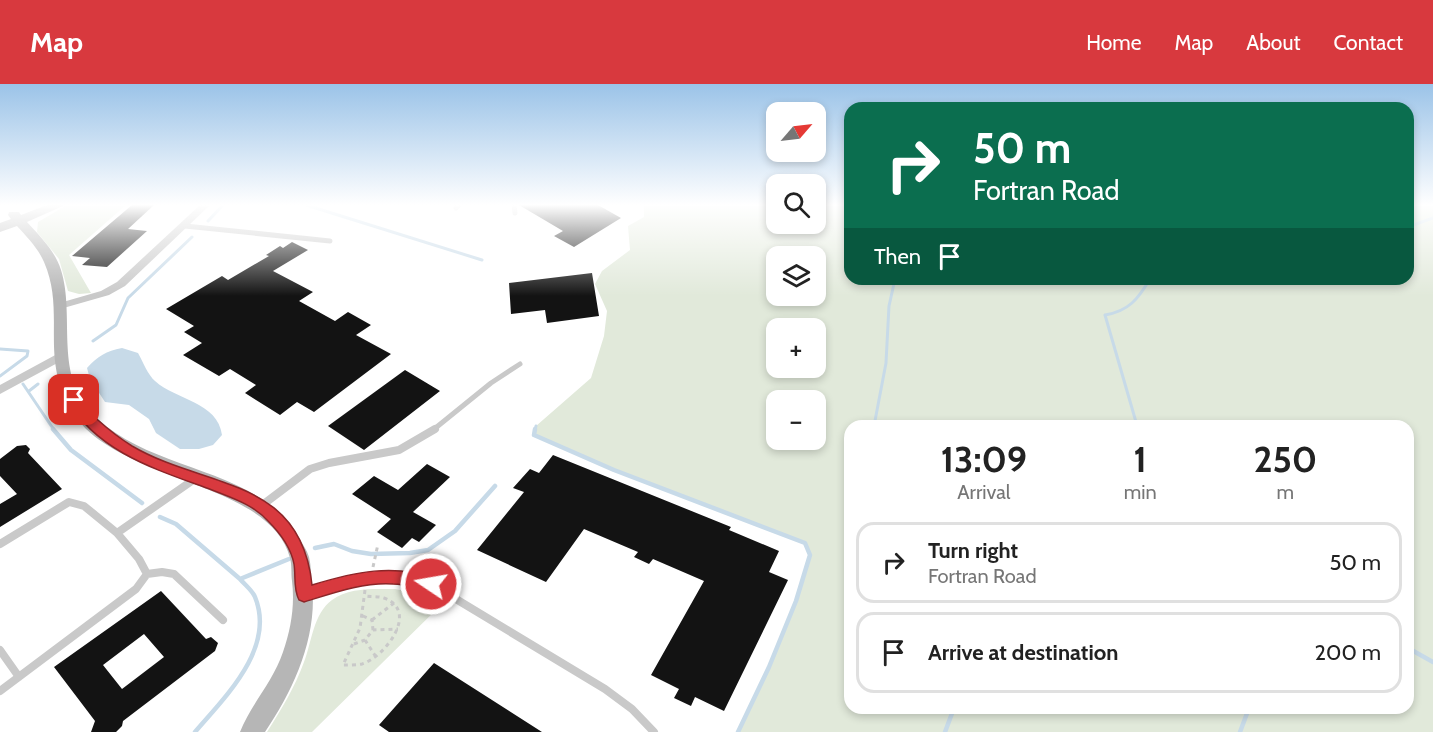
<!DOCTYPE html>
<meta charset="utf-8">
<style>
:root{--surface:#fff;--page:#f2f2f2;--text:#222;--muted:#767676;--line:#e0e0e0;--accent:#d8393e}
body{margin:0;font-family:Cabin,sans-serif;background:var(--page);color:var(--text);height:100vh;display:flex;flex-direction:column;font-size:22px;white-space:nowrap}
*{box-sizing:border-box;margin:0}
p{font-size:20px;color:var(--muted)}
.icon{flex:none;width:33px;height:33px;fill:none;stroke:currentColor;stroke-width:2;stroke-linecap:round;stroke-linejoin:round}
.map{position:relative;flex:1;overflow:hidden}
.details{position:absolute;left:844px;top:336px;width:570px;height:294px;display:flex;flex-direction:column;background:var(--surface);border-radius:18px;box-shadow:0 3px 9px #0003}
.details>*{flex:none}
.banner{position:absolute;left:844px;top:18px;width:570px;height:183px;border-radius:18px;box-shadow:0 3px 9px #0003;background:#0b6e4f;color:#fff;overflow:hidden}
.needle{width:39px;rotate:62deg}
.buttons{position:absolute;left:766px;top:18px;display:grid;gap:12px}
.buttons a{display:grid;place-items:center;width:60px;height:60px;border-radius:12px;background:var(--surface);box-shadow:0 3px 9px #0003;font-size:30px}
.pin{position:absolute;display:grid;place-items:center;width:51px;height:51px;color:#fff;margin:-26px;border-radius:12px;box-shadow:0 3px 9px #0006}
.me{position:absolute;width:66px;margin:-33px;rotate:282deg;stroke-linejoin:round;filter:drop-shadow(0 0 4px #0008)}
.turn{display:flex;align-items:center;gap:21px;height:126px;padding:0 30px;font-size:27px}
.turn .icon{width:78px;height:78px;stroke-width:2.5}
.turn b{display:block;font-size:42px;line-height:51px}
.then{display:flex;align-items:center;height:57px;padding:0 30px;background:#0003;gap:12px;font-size:22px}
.eta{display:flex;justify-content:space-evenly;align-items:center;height:102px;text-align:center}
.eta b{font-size:36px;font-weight:700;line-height:42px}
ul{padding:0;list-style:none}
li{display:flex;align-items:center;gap:18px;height:81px;margin:0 12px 9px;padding:0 18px;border:3px solid var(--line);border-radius:18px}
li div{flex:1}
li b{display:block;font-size:22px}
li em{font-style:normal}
header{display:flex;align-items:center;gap:36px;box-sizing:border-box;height:84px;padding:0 30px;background:var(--accent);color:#fff}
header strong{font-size:28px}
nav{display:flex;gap:33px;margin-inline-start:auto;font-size:21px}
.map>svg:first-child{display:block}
.green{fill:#e1e9da;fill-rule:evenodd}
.water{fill:#c7dae8}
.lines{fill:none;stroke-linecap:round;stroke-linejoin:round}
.stream-far1{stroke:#c7dae8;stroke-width:3}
.stream{stroke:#c7dae8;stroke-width:4.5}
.building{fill:#131313;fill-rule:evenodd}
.path{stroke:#c9c9c9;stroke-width:3;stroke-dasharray:4 4;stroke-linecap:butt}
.lane-far1{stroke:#c9c9c9;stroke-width:5}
.lane{stroke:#c9c9c9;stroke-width:8}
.street{fill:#c9c9c9;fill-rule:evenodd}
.secondary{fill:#b6b6b6;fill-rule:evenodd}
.route{fill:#d8393e;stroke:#8c2528;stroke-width:1.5}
</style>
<header>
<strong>Map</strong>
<nav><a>Home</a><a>Map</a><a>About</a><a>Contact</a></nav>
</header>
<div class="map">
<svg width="1433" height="648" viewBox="0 0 1433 648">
<rect width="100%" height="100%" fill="#fff"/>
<path class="green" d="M67,121H126L69,171L91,209L79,210L68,207L59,175L37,148L38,138Z
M644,121H777V140H816V121H850V195H1408L1409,121H1433V648H738C766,591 794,533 810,471L805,460L614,386L534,351L536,342L591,294L604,252L607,227L595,200L602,187L630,166L628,142L644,133ZM777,172H816V212H777ZM777,244H816V284H777ZM777,316H816V356H777ZM850,342H1408V624H850Z
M395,505L419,510L442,520L312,648H267C281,626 295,603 304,578C312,558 313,530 332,516C349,503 374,505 395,505Z"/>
<path class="water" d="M122,264L138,269C143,278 148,291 155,297C176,316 218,318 222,351L213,361L199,365H180L156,349L149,335L129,321L105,318L90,295L87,284C98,272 106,267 122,264Z"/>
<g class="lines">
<path class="stream-far1" d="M306,121L482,176
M208,137L223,121
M1408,143L1433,134
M93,257L116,241L128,214L192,153
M0,265L28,267L27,272L0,292
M23,300L54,346
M29,307L38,300
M874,342L886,279L889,222L895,195
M1134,342L1136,338L1105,231C1129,227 1138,215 1150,195
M535,346L536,342"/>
<path class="stream" d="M53,345L71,366L142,419
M535,345L534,351L614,386L805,459L810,471L796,517L769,583L738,648
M160,433L176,440L240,495
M315,464L334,460L352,467L371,470L410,469L428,466L455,447L495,402
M1408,564L1433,578
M195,648C225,613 276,564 255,513C252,506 245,501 240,495L289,475
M945,648L954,624
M1240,648L1249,624"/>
</g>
<path class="building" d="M132,121H154L128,145L147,147L107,183L82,181L90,174L72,172Z
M519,121H598L621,134L574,163L554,152L563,147Z
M292,158L308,166L273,187L313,208L299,217L335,237L348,228L371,241L356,251L391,270L314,328L297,318L280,331L245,309L256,301L230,285L219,292L183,271L202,259L184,248L194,242L166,225L222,192L228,196L269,172L266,171L280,162L283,164Z
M592,189L599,232L547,239L545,226L511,230L509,199Z
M405,286L440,307L364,366L328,342Z
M26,361L30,365L28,369L62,405L0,443V420L17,410L0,392V375L17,362Z
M553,371L731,443L729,446L779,467L769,488L788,496L724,627L695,613L691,622L674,614L679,605L651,591L704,497L653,475L649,480L634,473L638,468L584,445L546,498L477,466L524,408L513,404L530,385L539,389Z
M427,380L450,393L413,428L436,441L419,458L412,454L402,464L377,448L391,435L352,410L374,392L398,406Z
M161,507L206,555L211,553L218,559L215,567L123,637L122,642L116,648H91L95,637L54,583ZM144,550L164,573L122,605L103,581Z
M434,579L542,648H389L379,641Z"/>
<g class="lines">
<path class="path" d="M373,483L378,460
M365,506L360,544L343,581C349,581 356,581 362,580C385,573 420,527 384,514C378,512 371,513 365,512
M363,532L372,536L373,546
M372,536L394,519
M365,556L376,573
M354,560L365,556L373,546L398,545"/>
<path class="lane-far1" d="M514,121L515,129
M456,124L459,121
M185,142L330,157
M433,346L491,299L520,280"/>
<path class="lane" d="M261,422L310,385L329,379L399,366L435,345
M0,460L69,418L84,422L117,449
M147,490L162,488L174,490L223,536
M305,511L345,498L374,493L394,492L431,500L605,605L632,625L654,648
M0,566L19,593
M0,607L136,505L147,490L139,475L117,449L196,394"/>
<path class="street" d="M200,121H210L125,202L109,211L60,225L56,224L55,222L56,220L101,207L117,198Z
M59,269L65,273L63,276L0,310V301Z"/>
<path class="secondary" d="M47,121H65L27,138C40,152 55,167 61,186C75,231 55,287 89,326C145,390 255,379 298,453C302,459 307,466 309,473C311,481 311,491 312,500C318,552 294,606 265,648H240C251,620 273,598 283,568C291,545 295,521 292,497C291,489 292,481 290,474C271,398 121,398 75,332C37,275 67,231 44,178C38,164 27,153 17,142L0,148V139L11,135L8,131L9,128H19L21,131Z"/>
</g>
<linearGradient id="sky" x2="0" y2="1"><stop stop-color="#9bc3e8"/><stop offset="0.57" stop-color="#fff"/><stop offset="1" stop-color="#fff" stop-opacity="0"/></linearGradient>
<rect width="1433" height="212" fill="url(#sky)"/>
<path class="route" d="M74,311C85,315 90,330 99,337C109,346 121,355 132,362C205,405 301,392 312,501C354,488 394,479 437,495L439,500L437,505L431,507C419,505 406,500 393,500C363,498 333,509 304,518L299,516C293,505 296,492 294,480C291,464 279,448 268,437C254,421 232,414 212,406C158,386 98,369 67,316Z"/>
</svg>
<div class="buttons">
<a><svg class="needle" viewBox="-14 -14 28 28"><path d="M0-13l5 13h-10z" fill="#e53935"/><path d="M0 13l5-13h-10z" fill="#767676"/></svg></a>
<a><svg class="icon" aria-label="search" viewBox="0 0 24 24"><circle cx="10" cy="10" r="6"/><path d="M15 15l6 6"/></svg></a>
<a><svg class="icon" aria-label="layers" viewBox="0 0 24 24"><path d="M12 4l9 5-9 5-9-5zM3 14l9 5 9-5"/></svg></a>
<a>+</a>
<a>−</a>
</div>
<div class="pin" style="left:74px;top:316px;background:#d93025"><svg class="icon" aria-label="arrive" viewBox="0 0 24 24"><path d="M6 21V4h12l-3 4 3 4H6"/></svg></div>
<svg class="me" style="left:431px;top:500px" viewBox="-20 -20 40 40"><circle r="17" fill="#d8393e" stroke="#fff" stroke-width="3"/><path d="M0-11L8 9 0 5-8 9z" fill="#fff"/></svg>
<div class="banner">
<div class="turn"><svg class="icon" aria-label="right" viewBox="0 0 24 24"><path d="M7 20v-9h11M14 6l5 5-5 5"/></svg><div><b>50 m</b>Fortran Road</div></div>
<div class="then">Then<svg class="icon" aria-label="arrive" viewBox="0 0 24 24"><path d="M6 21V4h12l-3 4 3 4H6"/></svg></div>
</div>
<section class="details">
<div class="eta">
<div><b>13:09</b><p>Arrival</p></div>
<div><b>1</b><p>min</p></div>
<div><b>250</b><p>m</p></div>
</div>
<ul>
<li><svg class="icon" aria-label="right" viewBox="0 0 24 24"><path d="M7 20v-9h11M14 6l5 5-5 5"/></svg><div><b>Turn right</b><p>Fortran Road</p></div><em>50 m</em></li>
<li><svg class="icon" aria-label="arrive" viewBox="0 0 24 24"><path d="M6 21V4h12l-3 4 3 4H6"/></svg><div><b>Arrive at destination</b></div><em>200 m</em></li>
</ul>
</section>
</div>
